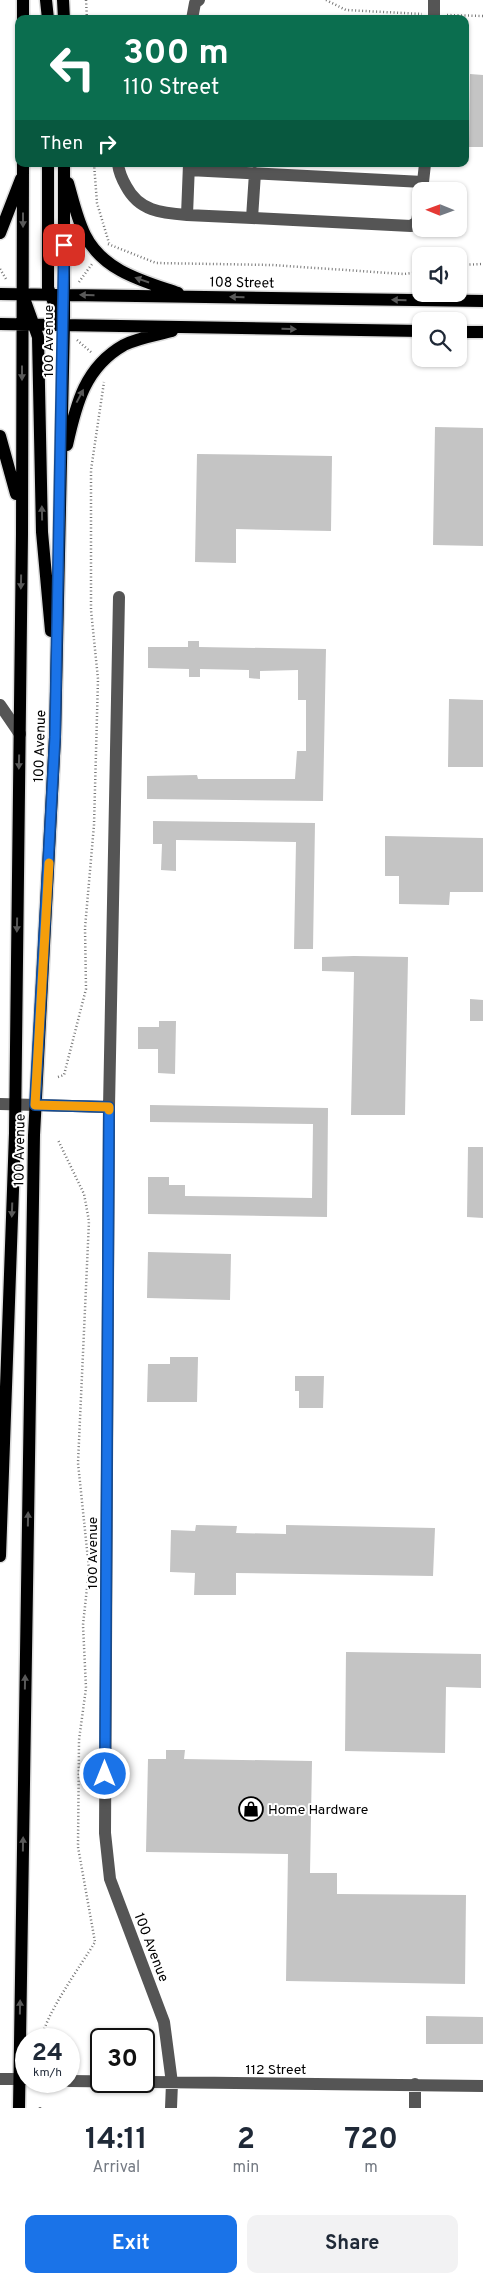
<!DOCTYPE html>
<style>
:root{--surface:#fff;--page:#f2f2f3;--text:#1f2937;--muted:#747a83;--accent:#1a73e8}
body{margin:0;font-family:Overpass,sans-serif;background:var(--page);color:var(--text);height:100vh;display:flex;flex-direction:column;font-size:19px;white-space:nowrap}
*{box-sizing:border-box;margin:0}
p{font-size:16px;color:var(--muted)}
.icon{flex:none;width:28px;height:28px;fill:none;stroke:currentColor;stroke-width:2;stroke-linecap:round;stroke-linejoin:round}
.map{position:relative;height:2108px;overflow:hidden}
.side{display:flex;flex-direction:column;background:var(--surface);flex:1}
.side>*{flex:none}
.banner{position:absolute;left:15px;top:15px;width:454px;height:152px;border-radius:10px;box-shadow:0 1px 4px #0004;background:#0b6e4f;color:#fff;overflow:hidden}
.needle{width:32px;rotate:271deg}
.controls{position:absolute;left:412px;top:182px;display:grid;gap:10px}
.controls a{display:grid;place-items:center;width:55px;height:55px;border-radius:10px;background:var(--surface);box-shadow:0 1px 4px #0004;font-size:25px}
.speed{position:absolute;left:15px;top:2028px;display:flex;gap:10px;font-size:25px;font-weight:700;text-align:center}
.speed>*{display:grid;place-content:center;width:65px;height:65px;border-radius:50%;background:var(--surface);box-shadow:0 1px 4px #0004;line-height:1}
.speed small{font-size:12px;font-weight:400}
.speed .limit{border:2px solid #111;border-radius:8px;background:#fff;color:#111}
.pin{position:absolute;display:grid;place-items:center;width:42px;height:42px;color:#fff;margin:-21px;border-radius:10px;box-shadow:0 2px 8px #0006}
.me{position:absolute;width:55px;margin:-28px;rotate:0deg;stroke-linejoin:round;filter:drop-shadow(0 0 4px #0008)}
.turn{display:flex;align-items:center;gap:18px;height:105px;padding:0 25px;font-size:22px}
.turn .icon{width:65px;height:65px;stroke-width:2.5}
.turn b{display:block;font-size:35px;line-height:42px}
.then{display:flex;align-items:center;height:48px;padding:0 25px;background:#0003;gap:10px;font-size:19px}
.eta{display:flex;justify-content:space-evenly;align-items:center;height:85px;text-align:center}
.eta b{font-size:30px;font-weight:700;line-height:35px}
.button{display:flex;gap:10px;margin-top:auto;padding:10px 25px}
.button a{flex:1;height:58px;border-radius:10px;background:var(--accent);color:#fff;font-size:20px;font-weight:700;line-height:58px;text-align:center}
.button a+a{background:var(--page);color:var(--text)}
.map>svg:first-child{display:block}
.building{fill:#c4c4c4}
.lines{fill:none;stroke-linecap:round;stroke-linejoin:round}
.major-casing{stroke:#dbdbdb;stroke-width:15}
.path{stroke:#777;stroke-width:2.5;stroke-dasharray:1 2.5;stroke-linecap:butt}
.minor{stroke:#555;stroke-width:12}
.major{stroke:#000;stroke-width:12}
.oneway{fill:#595959}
.route-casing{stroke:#114b97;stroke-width:12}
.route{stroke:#1a73e8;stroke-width:9}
.slow{stroke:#f59e0b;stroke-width:9}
.labels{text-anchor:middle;stroke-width:4;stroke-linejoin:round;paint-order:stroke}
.street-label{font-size:14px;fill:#000;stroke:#fff}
.poi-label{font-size:14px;fill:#000;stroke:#fff;text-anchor:start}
</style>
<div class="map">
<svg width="483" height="2108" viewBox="0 0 483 2108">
<rect width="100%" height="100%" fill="#fff"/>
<path class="building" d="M470,74L483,75V147H469Z
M435,427L483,428V546L433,545Z
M197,454L332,456L331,531L236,529V563L195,562Z
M188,641H199V647L326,649L323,801L147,799V776L197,775L198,779H295L297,751H306V700H298V670L260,671V679L249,678V670L200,669V677H189V669L148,668V647H188Z
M449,699L483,700V767H448Z
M153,821L315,823L313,949H294L296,842L176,840V871L161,870L162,844H153Z
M385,836L483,838V892H450L449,905L399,904V876H385Z
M354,956L408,957L405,1115H351L354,972L322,971V957Z
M470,999L483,1000V1021H470Z
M159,1021H176L175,1074L158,1073V1049H138V1027H159Z
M150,1105L328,1108L327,1217L148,1214V1177H169V1185H185V1196L312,1198L313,1124L150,1122Z
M468,1147H483V1218L467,1217Z
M148,1252L231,1254L230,1300L147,1298Z
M170,1357H198L197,1402H147L148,1364H170Z
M295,1376H324L323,1408H299V1391H295Z
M196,1525L237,1526L236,1533L286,1534V1525L435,1528L433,1576L236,1573V1595H194L195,1573L170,1572L171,1530L195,1531Z
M346,1652L481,1654V1688L446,1687L445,1753L345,1751Z
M166,1750H185L184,1759L312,1761L310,1873H337V1894L466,1895L465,1984L286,1981L288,1854L146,1852L148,1759H166Z
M426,2016L483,2017V2044H426Z"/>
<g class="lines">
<g class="major-casing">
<path id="major" d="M23,0V19
M46,0L48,19
M63,0L64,19
M48,164V288L61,321
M68,183C73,200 77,219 85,235C103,271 143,281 178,293
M0,233L21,179
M0,294L483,301
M25,301L38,337L42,532L51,631
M0,324L421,331
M459,332H483
M0,436L16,494
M67,445C76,404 85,367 124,345C138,338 157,335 172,331
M0,1556L15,1133L22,534L23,164
M19,2108L34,1135L55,737L64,325V164"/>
</g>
<path class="path" d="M86,0L87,19
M326,0L346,10L422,14
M447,15L483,16
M94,164L97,203L109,243
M108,244L156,263L272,265L404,274L421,272
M459,265L483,264
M0,269L6,279
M79,282L92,264
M77,340L92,353
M58,1077L64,1075L86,989L85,928L94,825L98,679L91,610V470L104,382
M42,2039C44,2016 82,1964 95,1942L78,1847L79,1740L86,1688L83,1625L89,1569L78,1463L89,1221L84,1194L58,1140
M40,2107V2108"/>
<path class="minor" d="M192,19L195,3L199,0
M434,19V0
M118,164C119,172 122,179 126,186C139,211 161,213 187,215L189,164
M189,170L423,182L425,164
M255,173L252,218L411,226L417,222L421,196
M187,215L252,218
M119,597L109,1107L105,1833L110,1879L164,2022L172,2083L171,2108
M0,705L20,734
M0,1104L109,1107
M0,2079H26
M69,2081L483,2086
M415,2108V2084"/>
<use href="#major" class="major"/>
</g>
<defs><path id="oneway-solid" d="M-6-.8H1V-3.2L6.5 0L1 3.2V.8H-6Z" transform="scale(1.25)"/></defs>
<g class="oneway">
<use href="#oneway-solid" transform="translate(23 220) rotate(90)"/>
<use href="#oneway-solid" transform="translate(142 280) rotate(-161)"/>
<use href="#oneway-solid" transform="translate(87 295) rotate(-179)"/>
<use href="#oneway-solid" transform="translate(237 297) rotate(-179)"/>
<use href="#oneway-solid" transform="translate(399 300) rotate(-179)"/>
<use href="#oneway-solid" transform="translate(289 329) rotate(1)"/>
<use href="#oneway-solid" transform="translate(22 373) rotate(90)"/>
<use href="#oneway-solid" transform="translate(80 396) rotate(-62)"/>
<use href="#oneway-solid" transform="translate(42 513) rotate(-91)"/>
<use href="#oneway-solid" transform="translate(21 582) rotate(91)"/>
<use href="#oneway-solid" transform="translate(19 762) rotate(91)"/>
<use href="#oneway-solid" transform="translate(17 925) rotate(91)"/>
<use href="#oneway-solid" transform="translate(12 1210) rotate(92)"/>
<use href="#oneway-solid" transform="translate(28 1519) rotate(-89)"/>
<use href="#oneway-solid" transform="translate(25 1682) rotate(-89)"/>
<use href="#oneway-solid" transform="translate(23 1844) rotate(-89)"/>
<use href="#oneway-solid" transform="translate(20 2007) rotate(-89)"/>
</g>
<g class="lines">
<g class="route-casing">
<path id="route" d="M64,245L55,737L35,1105L109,1107L105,1774"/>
</g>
<use href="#route" class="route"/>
<path class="slow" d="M49,863L35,1105L109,1107V1110"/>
</g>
<defs>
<g id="shop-ring" transform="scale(1.25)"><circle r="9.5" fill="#fff" stroke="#000" stroke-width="1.5"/><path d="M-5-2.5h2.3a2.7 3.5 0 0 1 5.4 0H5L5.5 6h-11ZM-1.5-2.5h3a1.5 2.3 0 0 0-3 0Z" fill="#000"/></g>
</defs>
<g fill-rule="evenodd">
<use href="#shop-ring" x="251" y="1809"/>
</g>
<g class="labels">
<g class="street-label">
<text transform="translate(242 282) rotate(1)" y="5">108 Street</text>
<text transform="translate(48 341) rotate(-90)" y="5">100 Avenue</text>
<text transform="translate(39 746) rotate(-88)" y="5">100 Avenue</text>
<text transform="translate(19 1150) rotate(-89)" y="5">100 Avenue</text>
<text transform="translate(92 1553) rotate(-90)" y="5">100 Avenue</text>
<text transform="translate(152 1947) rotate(69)" y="5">100 Avenue</text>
<text x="276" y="2074">112 Street</text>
</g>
<g class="poi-label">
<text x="268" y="1814">Home Hardware</text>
</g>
</g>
</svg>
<div class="controls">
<a><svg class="needle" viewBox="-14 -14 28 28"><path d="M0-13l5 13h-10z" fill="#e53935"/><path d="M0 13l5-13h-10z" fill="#747a83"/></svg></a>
<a><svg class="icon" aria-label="sound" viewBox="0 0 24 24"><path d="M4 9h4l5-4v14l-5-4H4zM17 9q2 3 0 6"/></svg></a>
<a><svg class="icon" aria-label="search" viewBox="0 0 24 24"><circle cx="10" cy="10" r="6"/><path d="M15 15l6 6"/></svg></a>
</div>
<div class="speed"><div>24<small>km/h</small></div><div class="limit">30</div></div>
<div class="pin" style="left:64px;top:245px;background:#d93025"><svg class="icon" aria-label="arrive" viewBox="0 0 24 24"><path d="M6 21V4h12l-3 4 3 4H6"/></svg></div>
<svg class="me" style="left:105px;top:1774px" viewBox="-20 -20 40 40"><circle r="17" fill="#1a73e8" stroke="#fff" stroke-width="3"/><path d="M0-11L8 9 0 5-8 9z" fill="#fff"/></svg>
<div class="banner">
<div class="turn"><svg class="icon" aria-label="left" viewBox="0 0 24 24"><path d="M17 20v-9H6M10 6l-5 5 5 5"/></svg><div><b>300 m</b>110 Street</div></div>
<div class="then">Then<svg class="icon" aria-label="right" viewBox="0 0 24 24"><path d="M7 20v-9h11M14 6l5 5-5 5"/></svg></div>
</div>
</div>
<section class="side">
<div class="eta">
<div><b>14:11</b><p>Arrival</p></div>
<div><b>2</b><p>min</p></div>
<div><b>720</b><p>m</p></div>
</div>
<div class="button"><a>Exit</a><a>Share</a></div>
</section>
